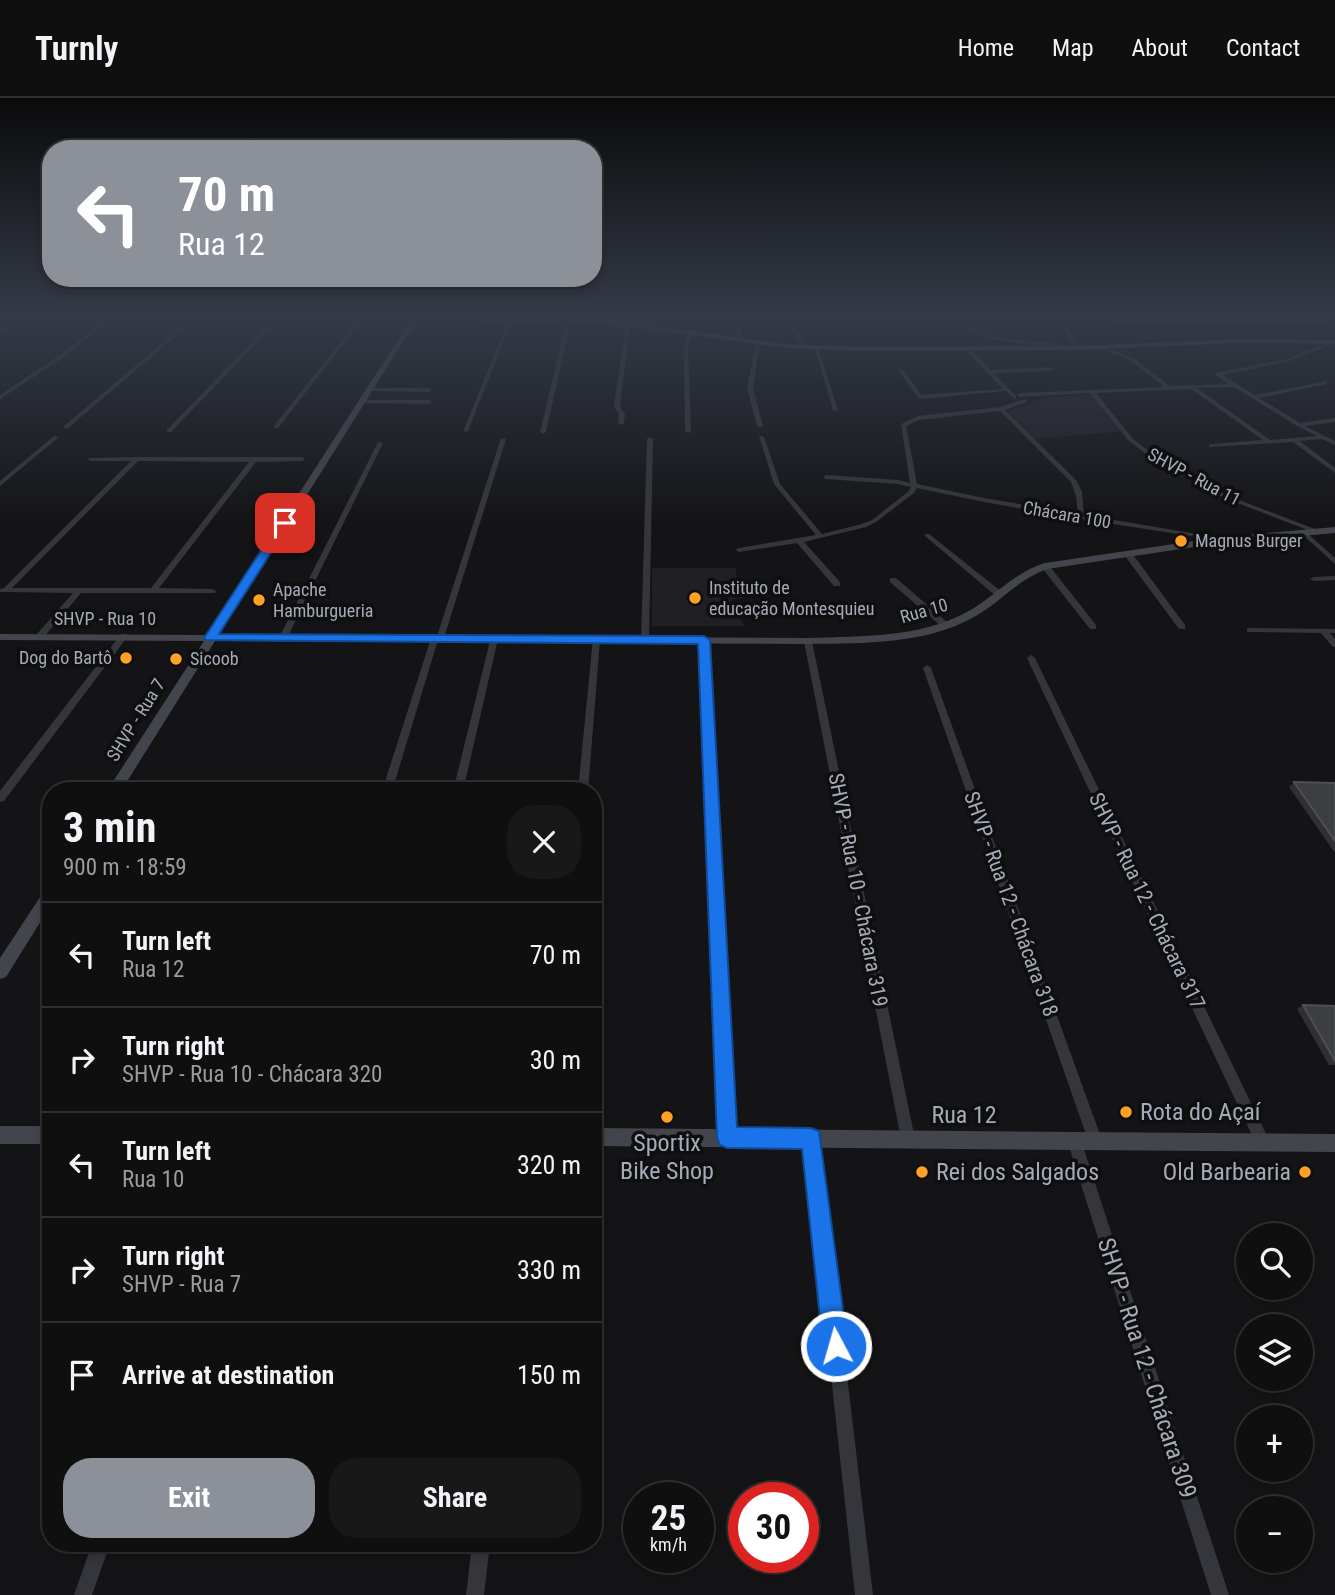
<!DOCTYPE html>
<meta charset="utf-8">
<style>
:root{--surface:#0f0f10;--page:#181819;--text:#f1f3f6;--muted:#9b9c9f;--line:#2f2f30;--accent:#8c9099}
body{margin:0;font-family:"Roboto Condensed",sans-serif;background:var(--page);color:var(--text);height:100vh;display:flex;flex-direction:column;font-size:26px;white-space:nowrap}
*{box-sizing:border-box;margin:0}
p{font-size:23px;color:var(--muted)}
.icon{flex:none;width:38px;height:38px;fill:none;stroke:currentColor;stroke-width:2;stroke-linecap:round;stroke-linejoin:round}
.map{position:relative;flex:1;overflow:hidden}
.sheet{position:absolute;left:42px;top:684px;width:560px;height:770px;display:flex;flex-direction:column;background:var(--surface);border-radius:28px;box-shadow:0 4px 10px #0003,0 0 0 2px var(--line)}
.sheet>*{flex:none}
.banner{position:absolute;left:42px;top:42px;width:560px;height:147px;border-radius:28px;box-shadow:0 4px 10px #0003,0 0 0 2px var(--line);background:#8c9099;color:#fff;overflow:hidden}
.buttons{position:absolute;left:1236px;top:1125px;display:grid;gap:14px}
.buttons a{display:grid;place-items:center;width:77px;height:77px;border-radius:50%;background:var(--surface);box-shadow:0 4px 10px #0003,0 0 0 2px var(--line);font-size:35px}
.speed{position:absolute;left:623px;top:1384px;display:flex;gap:14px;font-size:35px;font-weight:700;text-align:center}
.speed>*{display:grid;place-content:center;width:91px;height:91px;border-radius:50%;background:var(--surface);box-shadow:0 4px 10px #0003,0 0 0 2px var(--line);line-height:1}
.speed small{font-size:18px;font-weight:400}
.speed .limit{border:10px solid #d22;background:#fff;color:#111}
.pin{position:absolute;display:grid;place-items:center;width:60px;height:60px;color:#fff;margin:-30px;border-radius:14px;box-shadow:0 4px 10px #0006}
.me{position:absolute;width:77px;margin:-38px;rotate:354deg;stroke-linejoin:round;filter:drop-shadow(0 0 5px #0008)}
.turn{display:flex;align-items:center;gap:24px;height:147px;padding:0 21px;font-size:32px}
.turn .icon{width:91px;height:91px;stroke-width:2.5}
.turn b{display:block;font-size:49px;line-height:60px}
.round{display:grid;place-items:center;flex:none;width:74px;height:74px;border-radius:28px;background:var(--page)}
.headline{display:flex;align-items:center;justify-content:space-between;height:119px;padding:0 21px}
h1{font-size:42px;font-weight:700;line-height:52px}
.cta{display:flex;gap:14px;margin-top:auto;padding:14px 21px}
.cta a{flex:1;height:80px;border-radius:28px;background:var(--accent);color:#fff;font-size:28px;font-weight:700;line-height:80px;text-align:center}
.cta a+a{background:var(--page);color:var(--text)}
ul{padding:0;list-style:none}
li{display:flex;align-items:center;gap:21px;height:105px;padding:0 21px;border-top:2px solid var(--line)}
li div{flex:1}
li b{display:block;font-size:26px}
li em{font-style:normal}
header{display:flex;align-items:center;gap:42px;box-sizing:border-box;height:98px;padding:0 35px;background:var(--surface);border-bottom:2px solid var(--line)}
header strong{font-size:33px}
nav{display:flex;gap:38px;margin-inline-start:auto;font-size:24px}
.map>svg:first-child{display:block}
.built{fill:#202023}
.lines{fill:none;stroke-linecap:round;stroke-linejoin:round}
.street{fill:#35363b;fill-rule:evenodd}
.secondary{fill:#42454b;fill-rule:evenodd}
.wall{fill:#303034}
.building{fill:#3c3e42;stroke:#4d4f54;stroke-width:2}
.route{fill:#1a73e8;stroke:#114b97;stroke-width:2}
.poi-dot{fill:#ffa223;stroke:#0f0f11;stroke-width:2.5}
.labels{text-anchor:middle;stroke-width:7;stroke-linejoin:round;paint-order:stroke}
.far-street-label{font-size:18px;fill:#a5acb7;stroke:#0f0f11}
.far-poi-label{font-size:18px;fill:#a5acb7;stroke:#0f0f11;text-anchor:start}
.street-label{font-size:21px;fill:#a5acb7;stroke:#0f0f11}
.near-poi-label{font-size:24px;fill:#a5acb7;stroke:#0f0f11;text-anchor:start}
.near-street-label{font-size:24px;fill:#a5acb7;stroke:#0f0f11}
</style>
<header>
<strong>Turnly</strong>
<nav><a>Home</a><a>Map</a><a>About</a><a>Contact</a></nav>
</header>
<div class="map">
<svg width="1335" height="1497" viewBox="0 0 1335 1497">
<rect width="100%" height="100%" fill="#141416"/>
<path class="built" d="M1087,297L1092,298L1111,317L1122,333L1034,341L1008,313L1047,299Z
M652,470H736L737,485L746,499L731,502L744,528H652Z"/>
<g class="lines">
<path class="street" d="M26,217H31L0,237V234Z
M278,217H283L171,334H167V332Z
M362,217H366L278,330H274V328Z
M510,217H514L468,333L463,334Z
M568,217H572L546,334L543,336L540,334Z
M737,217H741L739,224L742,241L740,242L738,241L735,224Z
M782,217H786L791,225L825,226L793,227L806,249L804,250Z
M871,217H890L853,221L851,220Z
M956,217H960L958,220C988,250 1039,237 1074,250L1072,251C1036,246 979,248 954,220Z
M1100,217H1104L1107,221L1118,223H1332L1334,224L1332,225H1118L1104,223Z
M107,220L111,221L64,259L0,301V297L60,257Z
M192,220L196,221L68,330H64V328Z
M628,223L630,224L620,309L625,316L624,325L621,327L618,325L619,316L614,309L626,224Z
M1060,224H1064L1080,251H1076Z
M690,232L692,233L688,248L691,333L688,335L685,333L684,248L688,233Z
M758,243L760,244L753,290L763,328L760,330L757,328L747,290L756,244Z
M1334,243L1335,245L1289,263L1222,277L1255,297L1328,283L1326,286L1259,300L1300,325L1335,320V324L1305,328L1335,343V347L1322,341L1300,343L1335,370V375L1293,344L1209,349V347L1211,346L1263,342L1191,291L1096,295L1133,341L1150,354L1226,397L1320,433L1321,434L1318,436L1222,399L1146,356L1129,343L1090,295L1020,299L1017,297L1020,295L1164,289L1130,262L1099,250L1101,248L1134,260L1170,288L1229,286L1215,277V275L1286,261ZM1234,289L1297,328L1317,338L1270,342L1197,290Z
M814,248L818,249L838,313L833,312Z
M965,250H969L991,272L1051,269L1054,271L1051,273L994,275L1016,298V300L1014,301L1006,293L919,301L898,272L903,271L921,297L1003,291L965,252Z
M369,290H429L432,292L429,294L367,293Z
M1025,301L1027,302V304L1005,312L1076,382L1082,394L1084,417L1221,440L1223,441V443L1081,421L984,404L917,390L914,395L876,424L866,429L804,444L840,484V488H834L797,445L739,454L735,452L739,450L816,437L774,386L759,338L764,339L780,386L822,436L862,426L872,422L909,393L911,389L898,386L826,381L823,379L826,377L898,382L910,385L901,326L918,318L1000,309ZM1000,313L1071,384L1076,398L1078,416L984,400L917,386L906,328L919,322Z
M361,302H429L432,304L429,306L359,305V303Z
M54,338L59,339L0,388V383Z
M650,339L653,341L649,542L645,544L641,542L647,341Z
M501,340L506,341L444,540L438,542L392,693H382L431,540L437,538Z
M378,344L383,345L287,540L286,542H280L279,540Z
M136,359H302L305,361L302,363L256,364L159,490L212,491L216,493L215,495H81L43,540H37V536L73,495L3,494H0V491L4,490L131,363H91L88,361L89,360ZM138,363L249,364L151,490H12Z
M1302,434H1306L1335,460V466L1302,436Z
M925,436H929L1002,494V498H996L925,438Z
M1125,454H1131L1185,527V531H1179L1125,458Z
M1042,466H1048L1096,527V531H1090L1042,470Z
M1335,478V482L1314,483L1310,481L1314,479Z
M890,480H896L948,525V529H942L890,484Z
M1247,530L1335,531V535H1330L1335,541V549L1332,548L1321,535L1250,534H1247Z
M121,536H127L128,538L4,703L0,704V693Z
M491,539H497L498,541L463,693H453Z
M593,540H596L600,542L588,693H578Z
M701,540H704L708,542L734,1040L732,1045L727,1047L722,1045L720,1040Z
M805,541H811L812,543L915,1041L913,1046L908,1048L903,1046L901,1041L804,543Z
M1031,557L1035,560L1268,1040L1270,1045L1268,1050L1263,1052L1258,1050L1027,560Z
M927,567L931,570L1102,1042L1100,1047L1095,1049L1090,1047L1088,1042L923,570Z
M812,1033L817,1035L819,1040L873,1497H855L805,1040L807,1035Z
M1074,1035L1079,1037L1081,1042L1229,1497H1211L1067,1042L1069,1037Z
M92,1446H110L92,1497H74Z
M472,1446H490L484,1497H466Z"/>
<path class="secondary" d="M414,217H420L418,220H596L786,246L860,249L1078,248L1240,241L1335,242V246L1240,245L1078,252L860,253L786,250L596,224L416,223L219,537L808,540C862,538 919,540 967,514C995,499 1014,474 1045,465L1221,439L1335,429V435L1221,445L1047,471C1019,481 1001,503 976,518C925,547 864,545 808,546L215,543L121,693H107L204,543L0,542V536L208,537L410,223L0,222V218L412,220Z
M51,788V807L6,879L0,881V860L46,790Z
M0,1028H51V1046H0Z
M593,1030L1335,1036V1054L593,1048Z"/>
</g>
<path class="wall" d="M1294,684L1335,685V755L1289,689Z
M1303,907L1335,908V967H1329L1297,911Z"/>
<path class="building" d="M1294,684L1335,685V743Z
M1303,907L1335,908V963Z"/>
<linearGradient id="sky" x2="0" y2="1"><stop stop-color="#0b0b0c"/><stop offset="0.51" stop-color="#343a47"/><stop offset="1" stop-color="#343a47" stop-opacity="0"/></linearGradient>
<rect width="1335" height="427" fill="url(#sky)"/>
<path class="route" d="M285,422L290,425L219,536L704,538L710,542L737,1029L811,1030L819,1033L848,1248L844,1257L836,1260L827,1257L823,1248L802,1051L727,1050L720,1047L717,1040L698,546L206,542L204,540L279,425Z"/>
<g class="poi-dot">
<circle cx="1181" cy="443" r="7"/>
<circle cx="695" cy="500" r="7"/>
<circle cx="259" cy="502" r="7"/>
<circle cx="126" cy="560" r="7"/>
<circle cx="176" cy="561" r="7"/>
<circle cx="1126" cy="1014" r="7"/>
<circle cx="667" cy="1019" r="7"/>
<circle cx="922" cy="1074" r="7"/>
<circle cx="1305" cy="1074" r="7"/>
</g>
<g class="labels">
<g class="far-street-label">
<text transform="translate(1194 379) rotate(28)" y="6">SHVP - Rua 11</text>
<text transform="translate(1067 417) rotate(10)" y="6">Chácara 100</text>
<text transform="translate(924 513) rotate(-16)" y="6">Rua 10</text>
<text x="105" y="527">SHVP - Rua 10</text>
<text transform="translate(136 622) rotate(-58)" y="6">SHVP - Rua 7</text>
</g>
<g class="far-poi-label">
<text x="1195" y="449">Magnus Burger</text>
<text x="709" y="496">Instituto de<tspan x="709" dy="21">educação Montesquieu</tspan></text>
<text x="273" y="498">Apache<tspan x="273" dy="21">Hamburgueria</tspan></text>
<text x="112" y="566" text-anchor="end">Dog do Bartô</text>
<text x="190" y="567">Sicoob</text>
</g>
<g class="street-label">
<text transform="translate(858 792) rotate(79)" y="7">SHVP - Rua 10 - Chácara 319</text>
<text transform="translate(1147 803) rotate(64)" y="7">SHVP - Rua 12 - Chácara 317</text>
<text transform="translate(1011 806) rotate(70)" y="7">SHVP - Rua 12 - Chácara 318</text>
</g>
<g class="near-poi-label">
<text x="1140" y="1022">Rota do Açaí</text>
<text x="667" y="1053" text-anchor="middle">Sportix<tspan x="667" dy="28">Bike Shop</tspan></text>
<text x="936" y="1082">Rei dos Salgados</text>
<text x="1291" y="1082" text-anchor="end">Old Barbearia</text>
</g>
<g class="near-street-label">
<text x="964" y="1025">Rua 12</text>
<text transform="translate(1147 1270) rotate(72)" y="8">SHVP - Rua 12 - Chácara 309</text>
</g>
</g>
</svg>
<div class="buttons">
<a><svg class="icon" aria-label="search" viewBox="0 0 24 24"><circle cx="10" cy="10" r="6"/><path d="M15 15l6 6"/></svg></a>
<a><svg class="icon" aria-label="layers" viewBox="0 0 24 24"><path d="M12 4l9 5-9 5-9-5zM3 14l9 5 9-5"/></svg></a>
<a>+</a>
<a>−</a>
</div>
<div class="speed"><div>25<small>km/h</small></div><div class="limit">30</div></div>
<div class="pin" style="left:285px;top:425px;background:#d93025"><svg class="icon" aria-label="arrive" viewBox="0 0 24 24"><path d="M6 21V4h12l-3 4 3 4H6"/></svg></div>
<svg class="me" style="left:836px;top:1248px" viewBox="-20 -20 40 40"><circle r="17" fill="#1a73e8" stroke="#fff" stroke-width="3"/><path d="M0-11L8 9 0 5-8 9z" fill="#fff"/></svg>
<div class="banner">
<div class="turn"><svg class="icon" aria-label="left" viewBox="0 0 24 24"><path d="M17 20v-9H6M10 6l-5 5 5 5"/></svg><div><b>70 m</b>Rua 12</div></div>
</div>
<section class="sheet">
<div class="headline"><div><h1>3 min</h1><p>900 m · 18:59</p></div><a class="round"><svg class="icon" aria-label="close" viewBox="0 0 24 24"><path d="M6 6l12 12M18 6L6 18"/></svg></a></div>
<ul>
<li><svg class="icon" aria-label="left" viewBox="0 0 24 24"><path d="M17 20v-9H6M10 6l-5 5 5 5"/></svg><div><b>Turn left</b><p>Rua 12</p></div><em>70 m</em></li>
<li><svg class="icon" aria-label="right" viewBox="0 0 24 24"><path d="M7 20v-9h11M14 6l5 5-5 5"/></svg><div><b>Turn right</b><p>SHVP - Rua 10 - Chácara 320</p></div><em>30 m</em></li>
<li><svg class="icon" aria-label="left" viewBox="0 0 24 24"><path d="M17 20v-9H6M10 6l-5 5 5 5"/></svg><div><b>Turn left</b><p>Rua 10</p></div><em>320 m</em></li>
<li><svg class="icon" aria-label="right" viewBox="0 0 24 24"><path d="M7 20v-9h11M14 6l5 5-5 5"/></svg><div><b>Turn right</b><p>SHVP - Rua 7</p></div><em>330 m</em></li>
<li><svg class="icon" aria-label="arrive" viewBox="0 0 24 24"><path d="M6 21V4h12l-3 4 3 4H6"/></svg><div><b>Arrive at destination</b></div><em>150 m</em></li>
</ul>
<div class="cta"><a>Exit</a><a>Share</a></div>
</section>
</div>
